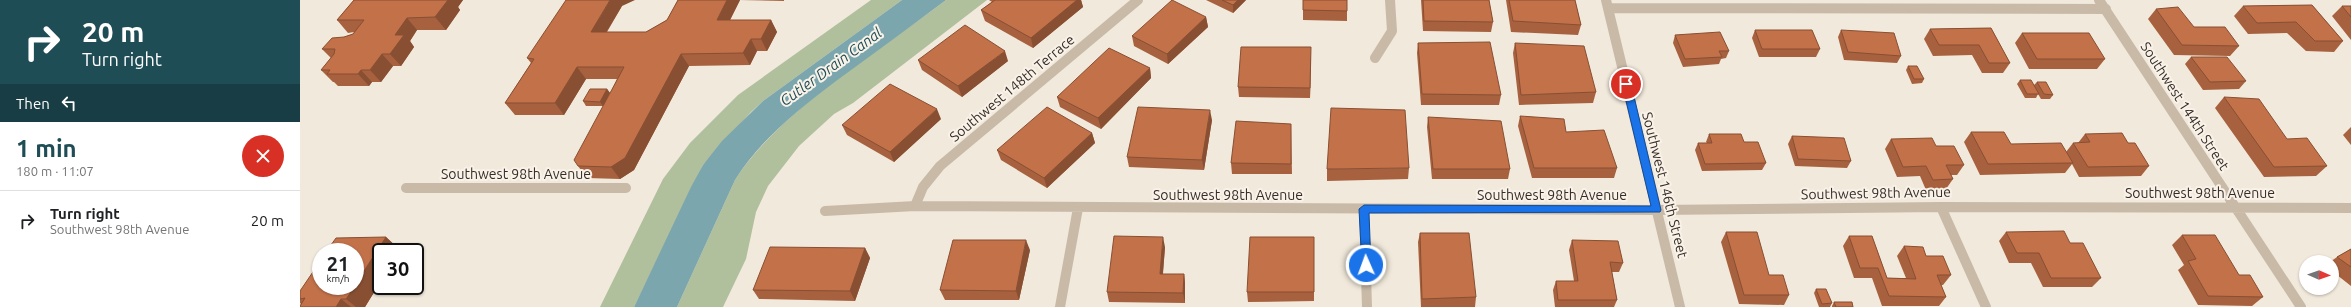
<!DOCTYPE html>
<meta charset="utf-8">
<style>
:root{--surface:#fff;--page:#f6f6f6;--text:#202124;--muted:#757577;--line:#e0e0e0;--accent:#1f4d56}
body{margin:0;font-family:Ubuntu,sans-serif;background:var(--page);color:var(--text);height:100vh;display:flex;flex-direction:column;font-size:15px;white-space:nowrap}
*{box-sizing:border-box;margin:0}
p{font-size:13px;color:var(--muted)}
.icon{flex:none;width:22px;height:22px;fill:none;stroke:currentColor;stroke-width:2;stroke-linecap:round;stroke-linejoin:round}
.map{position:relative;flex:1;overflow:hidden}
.details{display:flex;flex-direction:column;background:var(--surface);width:300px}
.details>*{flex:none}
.hud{background:#1f4d56;color:#fff;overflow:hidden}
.needle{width:26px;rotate:92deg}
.buttons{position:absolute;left:1999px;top:255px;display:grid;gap:8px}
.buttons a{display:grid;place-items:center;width:40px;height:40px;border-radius:50%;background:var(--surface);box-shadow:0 1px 3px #0004;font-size:20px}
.speed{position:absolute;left:12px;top:243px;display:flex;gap:8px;font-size:20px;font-weight:700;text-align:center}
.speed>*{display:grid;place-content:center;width:52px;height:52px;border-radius:50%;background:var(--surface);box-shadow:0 1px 3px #0004;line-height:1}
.speed small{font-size:10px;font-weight:400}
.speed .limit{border:2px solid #111;border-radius:6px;background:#fff;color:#111}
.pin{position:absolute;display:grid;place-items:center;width:34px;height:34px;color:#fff;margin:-17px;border:2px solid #fff;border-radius:50%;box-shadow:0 1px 4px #0007}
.me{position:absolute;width:44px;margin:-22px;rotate:358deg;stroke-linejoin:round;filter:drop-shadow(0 0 3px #0008)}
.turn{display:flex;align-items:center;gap:14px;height:84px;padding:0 16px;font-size:18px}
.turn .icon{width:52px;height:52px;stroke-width:2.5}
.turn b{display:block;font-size:28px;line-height:34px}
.then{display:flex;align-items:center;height:38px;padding:0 16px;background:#0003;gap:8px;font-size:15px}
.round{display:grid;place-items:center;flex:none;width:42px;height:42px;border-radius:21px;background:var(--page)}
.summary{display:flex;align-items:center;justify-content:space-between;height:68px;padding:0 16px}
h1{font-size:24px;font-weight:600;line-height:30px;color:var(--accent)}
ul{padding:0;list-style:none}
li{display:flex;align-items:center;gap:12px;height:60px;padding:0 16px;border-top:1px solid var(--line)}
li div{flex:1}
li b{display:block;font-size:15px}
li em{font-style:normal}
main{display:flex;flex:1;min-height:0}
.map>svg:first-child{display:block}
.green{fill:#b0bf9c}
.water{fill:#7ba6ad}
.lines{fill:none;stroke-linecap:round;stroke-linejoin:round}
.street{stroke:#c9baa8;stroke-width:10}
.wall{fill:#a7613f}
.shaded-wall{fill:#884f33}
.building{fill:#c27149;stroke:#884f33}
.route{fill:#1a73e8;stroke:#114b97}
.labels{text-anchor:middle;stroke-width:4;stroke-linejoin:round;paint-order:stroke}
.street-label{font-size:14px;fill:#362d28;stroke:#f9f2e8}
.water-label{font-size:15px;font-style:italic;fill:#1f4d56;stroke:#f9f2e8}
</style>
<main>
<section class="details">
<div class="hud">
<div class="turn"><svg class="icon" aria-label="right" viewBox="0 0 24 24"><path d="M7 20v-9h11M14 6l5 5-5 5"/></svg><div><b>20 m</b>Turn right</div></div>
<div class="then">Then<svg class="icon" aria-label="left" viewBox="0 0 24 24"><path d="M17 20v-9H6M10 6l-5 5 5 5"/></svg></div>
</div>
<div class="summary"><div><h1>1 min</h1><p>180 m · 11:07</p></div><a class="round" style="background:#d93025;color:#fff"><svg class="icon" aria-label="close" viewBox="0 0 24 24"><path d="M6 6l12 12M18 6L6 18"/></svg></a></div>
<ul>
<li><svg class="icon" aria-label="right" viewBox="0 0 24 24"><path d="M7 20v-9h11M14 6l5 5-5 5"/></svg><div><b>Turn right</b><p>Southwest 98th Avenue</p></div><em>20 m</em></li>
</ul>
</section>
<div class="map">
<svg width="2051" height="307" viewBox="0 0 2051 307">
<rect width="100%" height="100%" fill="#f1e9db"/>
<path class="green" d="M571,0H602L463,101L451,112L403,165L334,307H300L363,179L390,143L438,95Z
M646,0H687L553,103L534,114L499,146L468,186L456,212L446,259L423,307H377L435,180C480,110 579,51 646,0Z"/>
<path class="water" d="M602,0H646C610,27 573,54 536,81C498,110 461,139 435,180L377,307H334L391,187L403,165L422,141L463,101Z"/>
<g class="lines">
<path class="street" d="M1306,0L1380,307
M1799,0L2001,307
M1308,8L1806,9
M1075,58L1092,31L1090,0
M106,188H326
M615,206L623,187L640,166L838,0
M1641,207L1686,307
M1064,209L1067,307
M525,211L615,206L1357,210L1641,207L2051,208
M760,307L778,208"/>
</g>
<path class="wall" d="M54,0H163L158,7L160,10L146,30H117L110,41L114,47L101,66H93L81,82H72L69,86H38L34,82H33L21,70L31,58L22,49L44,37L53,34L54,32L48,33L37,20Z
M378,0H484V1L440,0L430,20H471L477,32L467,51H457L450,65L389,66L334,170L320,179L287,178L278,166L317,79H286L264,115H215L205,103L231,63L227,58L322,6L307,32H346L367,20Z
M689,0H781L783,7L733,48L685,21L681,10L692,2Z
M906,0H946L933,13Z
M1047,0V21L1003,20V10Z
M1121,0H1189L1193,22L1191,32L1123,31Z
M1206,0H1275L1281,25L1278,35L1211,32Z
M2012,5L2043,41L2034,52L2006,51L1987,33L1948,34L1934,16L1943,6Z
M2042,6H2051V40L2032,16Z
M1856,9L1894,27L1939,46L1930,56L1874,55L1848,19Z
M906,17L908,27L868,64L834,46L832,36Z
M1691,28L1710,63L1703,73H1682L1672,55L1633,56L1624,39L1630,29Z
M1455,30L1520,49L1516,57H1459L1452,38Z
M1541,30L1601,56L1597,63L1544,60L1538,37Z
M1722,33L1805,59L1797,69H1729L1715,43Z
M1375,35L1429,51L1426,58L1421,59L1419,64L1383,67L1373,43Z
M1118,43L1201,95L1199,105H1121L1117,53Z
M1215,43L1296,92L1293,103L1219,105L1213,53Z
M1011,57L1010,98L939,97L938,87Z
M1891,57L1946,81L1939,89L1903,90L1885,64Z
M618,60L708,61L662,97L622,70Z
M1608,66L1624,79L1622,83L1612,84L1606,70Z
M850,68L851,78L801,129L760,107L757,97Z
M1720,80L1734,85L1737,82L1753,95L1750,99H1741L1738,94L1736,98H1725L1717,84Z
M307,89L310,93L303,106H286L283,101Z
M1924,97L1987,139L2027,166L2016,176L1964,177L1915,108Z
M1220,116L1266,132L1317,168L1314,178H1232L1218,126Z
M1128,117L1210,169L1208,179H1132L1127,127Z
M641,119L594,162L547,135L542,125Z
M912,120L904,170L829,167L827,157Z
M991,124L992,174H932L931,163Z
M2051,127V145L2043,135Z
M1671,132L1711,144L1766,152L1773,143H1778L1785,134L1828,143L1849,166L1841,176L1779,177L1772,164L1765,173L1680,175L1664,142Z
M792,133L795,143L747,188L701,160L697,150Z
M1409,134L1444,142L1466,163L1462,170L1402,171L1395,150L1398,143H1407L1406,142Z
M1492,136L1551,161L1547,168L1495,166L1488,144Z
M1591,139L1664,165L1657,175H1651L1653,179L1646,189L1626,190L1620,176L1597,177L1585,149Z
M1109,168L1108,179L1027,181V169Z
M1426,232L1489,295L1484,305L1439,304L1421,242Z
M1706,232L1770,243L1801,278L1792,287H1743L1731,263H1709L1699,241Z
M1120,233L1176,297L1175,307H1121L1118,242Z
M1882,235L1939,275L1963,297L1952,306L1898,305L1878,270L1884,265L1872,245Z
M1549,236H1572L1587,278H1606L1597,256L1604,246L1626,256L1651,275L1643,285H1641L1646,297L1639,306H1582L1572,278H1554L1543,246Z
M86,237L100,250L65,307H0L1,304L0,303V291Z
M1014,237V301L948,302L947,292Z
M1272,240L1323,263L1319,272H1312L1317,300L1314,307H1255L1253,290L1256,281H1274L1269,250Z
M865,247L863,274H884L885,283V303L809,302L807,292Z
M565,248L570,258L555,301L459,299L453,290Z
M2051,249V286L2032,271V262H2030L2037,257Z
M730,250L719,300H645L640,290Z
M1516,289L1532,303L1530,307H1519L1514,293Z
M1534,302L1553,307H1532V306Z"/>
<path class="shaded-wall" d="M148,0H163L158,7L160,10L146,30L135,17Z
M310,0H335L322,6L299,44L291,32Z
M427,0H440L424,32L417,20Z
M777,0H781L783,7L733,48L731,38Z
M938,0H946L933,13V5Z
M906,17L908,27L868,64L867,54Z
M107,18L117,30L110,41L114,47L101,66L90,54L95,35Z
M471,20L477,32L467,51L461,39Z
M451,39L457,51L450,65L443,53Z
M1011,47V57L1010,98V88Z
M705,51L708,61L662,97L658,86Z
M82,54L93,66L81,82L70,70Z
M381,54L389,66L334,170L320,179L311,167Z
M277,67L286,79L264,115L255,103Z
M850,68L851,78L801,129L798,118Z
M61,70L72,82L69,86L58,74Z
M307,89L310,93L303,106L300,102Z
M637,109L641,119L594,162L590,152Z
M910,110L912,120L904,170L902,160Z
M792,133L795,143L747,188L744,178Z
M86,237L100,250L99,252H81V281L65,307H56L46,299Z
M863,237L865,247L862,283L860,274Z
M726,240L730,250L719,300L716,291Z
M565,248L570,258L555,301L550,291Z
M884,274L885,283V303L883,293Z
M41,299L51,307H36Z"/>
<path class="building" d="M54,0H148L135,17L107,18L95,35H104L90,54H82L70,70H61L58,74H27L30,70H21L34,54L35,49H22L32,38L44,37L53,34L64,20H37Z
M266,0H310L291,32H346L367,20L378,0H427L417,20H471L461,39H451L443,53L381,54L325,158L311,167L278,166L274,160L324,67H277L255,103H205L234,59L227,58Z
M695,0H777L731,38L681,10Z
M872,0L906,17L867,54L832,36Z
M922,0H938L933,5Z
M1003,0H1047V11L1003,10Z
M1123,0H1189L1193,22L1124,21Z
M1209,0H1275L1281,25L1213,21Z
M2012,5L2043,41H2015L1996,22L1957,23L1943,6Z
M2042,6H2051V17Z
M1878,7L1894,27H1925L1939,46L1882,45L1856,9Z
M665,25L705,51L658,86L618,60Z
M1691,28L1710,63H1689L1679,45H1639L1630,29Z
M1455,30H1512L1520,49H1462Z
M1541,30L1594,33L1601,56L1548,52Z
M1420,32L1429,51H1419L1422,57L1385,59L1375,35Z
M1722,33H1789L1805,59H1737Z
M1190,42L1201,95L1122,94L1118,43Z
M1215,43L1284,46L1296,92L1221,95Z
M941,47H1011L1010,88L938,87Z
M809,48L850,68L798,118L757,97Z
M1891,57H1927L1946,81L1910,82Z
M1608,66H1617L1624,79H1614Z
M1720,80H1731L1739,94H1727Z
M1737,82H1746L1753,95L1744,94Z
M590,84L637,109L590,152L542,125Z
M290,89H307L300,102L283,101Z
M1924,97L1959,99L1987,139L2007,138L2027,166L1974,167Z
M747,107L792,133L744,178L697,150Z
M838,107L910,110L902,160L827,157Z
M1031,108L1105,110L1109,168L1027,169Z
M1220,116L1264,119L1266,132L1304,130L1317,168H1234Z
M1128,117L1201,121L1210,169H1133Z
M936,121L991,124V164L931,163Z
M1671,132H1704L1711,144L1761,143L1773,163L1688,164Z
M1822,133L1828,143H1835L1849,166L1788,167L1773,143L1790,142L1785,134Z
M1409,134H1441L1444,142H1458L1466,163L1405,164L1398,143H1412Z
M1492,136L1544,138L1551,161L1498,159Z
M1632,138L1636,146H1654L1664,165H1646L1653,179L1633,180L1626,166L1603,167L1591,139Z
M1764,231L1770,243H1783L1801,278H1751L1739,253H1717L1706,232Z
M1426,232H1457L1469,275H1483L1489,295H1444Z
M1120,233H1169L1176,297L1122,299Z
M1882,235H1915L1939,275H1950L1963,297L1908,296L1888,261L1896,259Z
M814,236L863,237L860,274H884L883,293L807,292Z
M1549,236H1572L1587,278L1616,279L1604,246L1623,247L1626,256H1643L1651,275H1637L1646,297L1589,296L1578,268H1560Z
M86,237L55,285V252H26L36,238Z
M950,237H1014V292H947Z
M653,240H726L716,291L640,290Z
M1272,240L1318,241L1323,263L1310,262L1317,300H1258L1256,281H1278Z
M470,247L565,248L550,291L453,290Z
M2051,249V267L2037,257Z
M21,260V286H55L46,299H41L36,307H0V306L5,298L0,299V291Z
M1516,289H1526L1532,303L1522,304Z
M1534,302H1552L1553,307H1536Z"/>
<path class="route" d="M1326,80L1331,84L1361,210L1360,212L1069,213L1071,265L1069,268H1062L1059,209L1064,205L1351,206L1322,84Z"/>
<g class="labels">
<g class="street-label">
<text transform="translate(712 88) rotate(-40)" y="5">Southwest 148th Terrace</text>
<text transform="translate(1885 106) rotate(57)" y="5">Southwest 144th Street</text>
<text x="216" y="179">Southwest 98th Avenue</text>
<text transform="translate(1365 185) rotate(76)" y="5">Southwest 146th Street</text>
<text transform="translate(1576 193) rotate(-1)" y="5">Southwest 98th Avenue</text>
<text x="1900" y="198">Southwest 98th Avenue</text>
<text x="928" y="200">Southwest 98th Avenue</text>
<text x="1252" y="200">Southwest 98th Avenue</text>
</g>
<g class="water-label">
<text transform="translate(531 67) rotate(-36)" y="5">Cutler Drain Canal</text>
</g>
</g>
</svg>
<div class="buttons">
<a><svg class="needle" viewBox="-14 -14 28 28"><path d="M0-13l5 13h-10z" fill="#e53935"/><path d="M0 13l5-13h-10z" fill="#757577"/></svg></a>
</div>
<div class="speed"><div>21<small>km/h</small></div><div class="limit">30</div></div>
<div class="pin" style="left:1326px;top:84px;background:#d93025"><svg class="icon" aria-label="arrive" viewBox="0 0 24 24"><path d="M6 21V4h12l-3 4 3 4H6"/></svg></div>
<svg class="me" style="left:1066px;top:265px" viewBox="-20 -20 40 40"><circle r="17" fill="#1a73e8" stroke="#fff" stroke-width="3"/><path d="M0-11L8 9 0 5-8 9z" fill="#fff"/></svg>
</div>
</main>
